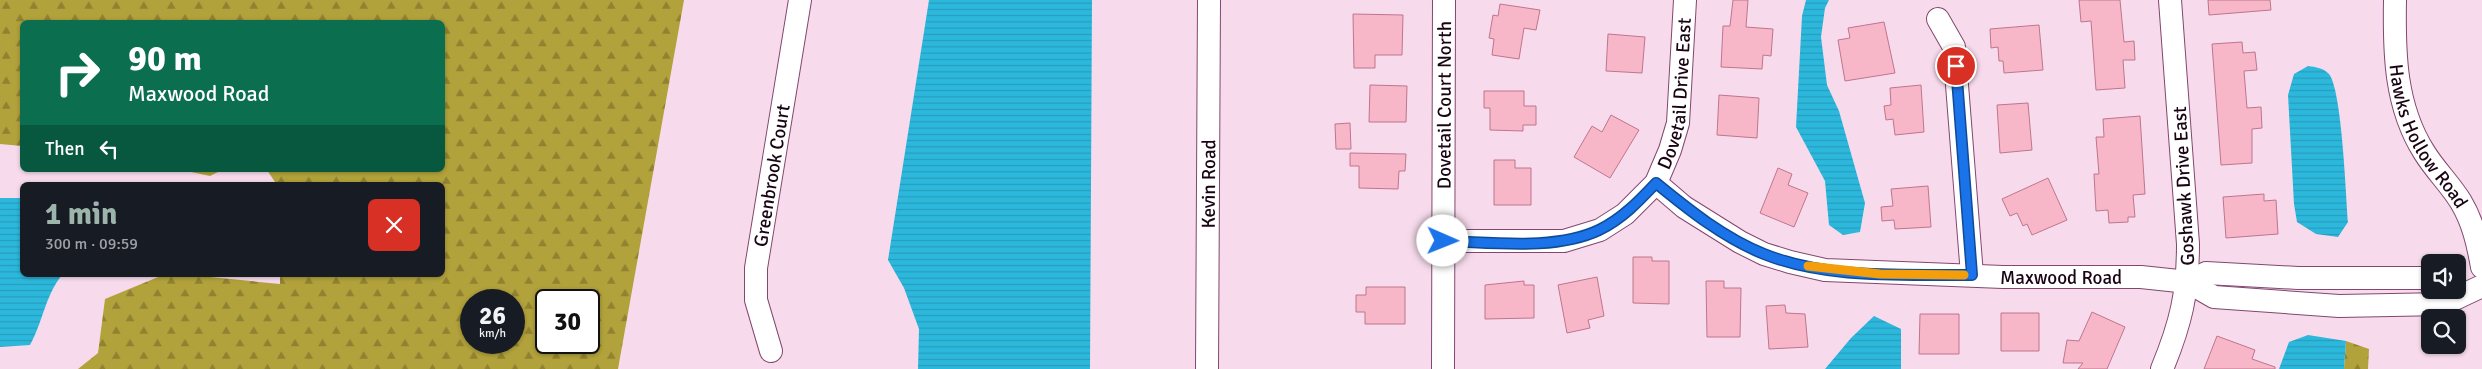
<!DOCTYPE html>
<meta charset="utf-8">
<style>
:root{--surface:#171b24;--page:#242831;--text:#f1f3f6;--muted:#9ea1a6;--accent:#9cb4aa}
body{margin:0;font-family:Signika,sans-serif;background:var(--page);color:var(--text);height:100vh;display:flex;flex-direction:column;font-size:19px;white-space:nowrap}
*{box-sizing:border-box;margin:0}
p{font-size:16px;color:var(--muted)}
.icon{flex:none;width:28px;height:28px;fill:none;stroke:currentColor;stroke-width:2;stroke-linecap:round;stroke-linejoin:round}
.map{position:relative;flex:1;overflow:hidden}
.panel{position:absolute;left:20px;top:182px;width:425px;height:95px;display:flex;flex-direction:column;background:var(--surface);border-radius:8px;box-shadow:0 1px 4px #0004}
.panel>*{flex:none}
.guide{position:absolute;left:20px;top:20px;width:425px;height:152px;border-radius:8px;box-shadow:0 1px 4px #0004;background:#0b6e4f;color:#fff;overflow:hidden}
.fabs{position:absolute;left:2421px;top:254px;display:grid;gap:10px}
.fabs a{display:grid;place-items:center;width:45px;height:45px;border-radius:8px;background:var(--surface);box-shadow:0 1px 4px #0004;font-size:25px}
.speed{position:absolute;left:460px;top:289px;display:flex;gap:10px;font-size:25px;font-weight:700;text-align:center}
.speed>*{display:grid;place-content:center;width:65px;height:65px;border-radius:50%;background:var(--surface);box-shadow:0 1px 4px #0004;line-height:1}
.speed small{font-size:12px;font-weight:400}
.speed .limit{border:2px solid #111;border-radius:8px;background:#fff;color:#111}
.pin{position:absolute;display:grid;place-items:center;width:42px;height:42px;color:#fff;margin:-21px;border:2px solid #fff;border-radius:50%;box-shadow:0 1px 5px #0007}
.me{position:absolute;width:55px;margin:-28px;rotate:91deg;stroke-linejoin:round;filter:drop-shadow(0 0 4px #0008)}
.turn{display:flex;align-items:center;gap:18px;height:105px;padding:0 25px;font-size:22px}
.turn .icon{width:65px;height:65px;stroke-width:2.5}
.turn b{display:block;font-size:35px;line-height:42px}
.then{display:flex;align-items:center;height:48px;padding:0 25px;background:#0003;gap:10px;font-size:19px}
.round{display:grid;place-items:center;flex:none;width:52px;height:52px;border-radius:8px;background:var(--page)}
.overview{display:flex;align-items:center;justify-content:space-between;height:85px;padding:0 25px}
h1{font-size:30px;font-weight:700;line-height:38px;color:var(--accent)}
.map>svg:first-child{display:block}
.forest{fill:url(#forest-firs);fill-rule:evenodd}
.water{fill:url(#water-rules)}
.building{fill:#f7b7c9;stroke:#bf758c}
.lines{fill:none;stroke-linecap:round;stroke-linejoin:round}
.minor-casing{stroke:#82476f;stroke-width:24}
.minor{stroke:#fff;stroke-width:22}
.route-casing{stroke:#114b97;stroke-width:12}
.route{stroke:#1a73e8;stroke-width:9}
.slow{stroke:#f59e0b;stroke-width:9}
.labels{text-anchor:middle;stroke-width:4;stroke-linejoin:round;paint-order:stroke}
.street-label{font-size:19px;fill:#190413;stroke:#fff}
</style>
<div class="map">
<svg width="2482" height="369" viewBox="0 0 2482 369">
<defs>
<pattern id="forest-firs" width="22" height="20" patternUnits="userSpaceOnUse" patternTransform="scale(1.25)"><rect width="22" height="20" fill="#b2a23b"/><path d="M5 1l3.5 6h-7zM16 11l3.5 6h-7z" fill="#908230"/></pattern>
<pattern id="water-rules" width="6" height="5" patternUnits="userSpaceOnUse" patternTransform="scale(1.25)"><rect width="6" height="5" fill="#2cb8dc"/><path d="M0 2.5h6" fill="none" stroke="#279dbc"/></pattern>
</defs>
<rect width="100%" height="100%" fill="#f7dbec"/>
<path class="forest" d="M0,0H684L618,369H78L98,353L105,299L163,275H190L280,284V275H442V185H277L267,170H442V22H22V146L0,144ZM471,300H514V342H471ZM546,300H589V342H546Z
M182,170H222L210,176Z
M2346,341L2369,349L2368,369H2344Z"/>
<path class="water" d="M929,0H1092L1090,369H918L919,329L904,288L888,260Z
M1806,0H1829L1825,8L1821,37L1827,85L1839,111L1865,203L1860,232L1843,235L1829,225L1825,181L1796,127L1802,16Z
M2308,66C2316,67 2323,68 2329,74C2342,90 2346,196 2348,222L2338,237L2316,234L2297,222L2294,204L2288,95L2294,74Z
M0,198H22V275H62C45,296 43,322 30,345L0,347Z
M1874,316L1901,329V369H1825L1851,338Z
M2308,335L2346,341L2344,369H2279L2289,342Z"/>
<path class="building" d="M1733,0H1748L1746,27L1773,29L1771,56L1763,55L1762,69L1721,67L1723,26H1730Z
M2079,0H2120L2124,42L2134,41L2135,60H2123L2125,88L2096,90L2091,21L2081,22Z
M2208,0H2270L2271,10L2209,15Z
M1500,4L1540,10L1536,30L1524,28L1519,59L1492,55L1494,39L1489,38L1493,15L1498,16Z
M1353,14L1403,15L1402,55H1375V68H1354Z
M1884,22L1895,73L1845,81L1838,40L1850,38L1848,28Z
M2039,25L2043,70L2004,73L2003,61H1999L1998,47L1991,48L1990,29Z
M1608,34L1645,37L1642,73L1606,71Z
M2242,42L2243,53L2255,52L2257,70L2244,71L2247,108L2261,107L2262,128L2252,129V163L2221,165L2212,44Z
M1370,85L1407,86L1406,122H1369Z
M1921,85L1924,132L1895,135L1893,119L1886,120L1884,106L1891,105L1890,88Z
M1484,91H1524V106H1536V125H1523V131L1490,130V108H1484Z
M1719,95L1759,98L1757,138L1717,135Z
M2028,103L2032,150L2000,153L1997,105Z
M1611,115L1639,130L1610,178L1574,157L1592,126L1602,132Z
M2140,116L2145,194L2133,195L2135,217H2128V222L2109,223L2108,210L2096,211L2094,174H2099L2096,137H2104L2103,119Z
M1350,123L1351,149H1336L1335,124Z
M1350,153L1406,154L1405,171H1399L1398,189L1359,188V166H1350Z
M1494,160H1515V168H1531V205H1494Z
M1778,168L1792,174L1788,185L1808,193L1794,227L1760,213Z
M2048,178L2067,220L2032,235L2027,224L2023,226L2017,213L2010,216L2002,199Z
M1928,186L1931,227L1895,229L1894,220L1882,221L1881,207L1893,206L1891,189Z
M2264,194V201L2276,200L2278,234L2226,238L2223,197Z
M1633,257H1652V261H1669V304L1633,303Z
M1597,277L1604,316L1588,320L1590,328L1567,333L1558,285Z
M1524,281V285H1534V318L1485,319V285Z
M1706,281H1724V288H1741L1740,337H1707Z
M1366,287H1405V324H1365V312H1356V295H1366Z
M1785,305L1786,313L1805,314L1808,347L1769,349L1766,306Z
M2092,312L2125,327L2107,369H2078L2083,363H2063L2067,340L2079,341Z
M2001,313H2039V351H2001Z
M1920,314H1959V354H1919Z
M2217,336L2255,350L2252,359L2275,367V369H2204Z"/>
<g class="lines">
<g class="minor-casing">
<g id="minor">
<path id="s1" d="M2395,0C2394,53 2395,106 2424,152C2435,170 2450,184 2461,202C2473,222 2478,244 2482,267"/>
<path d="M1938,19L1954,47L1972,275"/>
<path id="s2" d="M1656,183L1684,207L1740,242L1764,254L1790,262L1825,270L2003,277H2141L2188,282L2214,297L2339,306L2444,304L2482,286"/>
<path id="s3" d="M1443,241H1564L1600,230L1625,214L1656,183L1670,150L1678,123L1685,0"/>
<path d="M2188,282L2206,273L2298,278H2430"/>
<path id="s4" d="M771,351L756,300V268L800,0"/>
<path id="s5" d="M1207,369L1209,0"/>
<path id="s6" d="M1443,369L1444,0"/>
<path d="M2162,369C2181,323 2188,293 2188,244L2170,0"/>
</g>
</g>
<use href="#minor" class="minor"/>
</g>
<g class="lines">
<g class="route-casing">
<path id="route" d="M1443,241C1491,242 1555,251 1599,230C1622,219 1639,201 1656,183C1689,210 1724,238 1764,254C1829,280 1904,274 1972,275L1956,66"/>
</g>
<use href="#route" class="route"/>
<path class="slow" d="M1808,266L1880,274L1964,275"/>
</g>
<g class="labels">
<g class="street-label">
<text dy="7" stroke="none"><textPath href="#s3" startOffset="325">Dovetail Drive East</textPath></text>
<text dy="7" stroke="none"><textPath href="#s6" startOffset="264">Dovetail Court North</textPath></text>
<text dy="7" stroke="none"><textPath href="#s1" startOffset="144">Hawks Hollow Road</textPath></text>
<text dy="7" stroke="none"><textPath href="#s4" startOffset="179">Greenbrook Court</textPath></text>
<text dy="7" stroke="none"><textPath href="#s5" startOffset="185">Kevin Road</textPath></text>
<text transform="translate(2183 186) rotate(-93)" y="7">Goshawk Drive East</text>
<text dy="7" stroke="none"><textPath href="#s2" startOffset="429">Maxwood Road</textPath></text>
</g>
</g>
</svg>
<div class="fabs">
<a><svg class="icon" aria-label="sound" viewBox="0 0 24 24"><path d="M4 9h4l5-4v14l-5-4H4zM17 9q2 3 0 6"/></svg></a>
<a><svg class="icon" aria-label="search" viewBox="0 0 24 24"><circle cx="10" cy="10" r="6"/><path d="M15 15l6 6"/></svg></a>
</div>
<div class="speed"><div>26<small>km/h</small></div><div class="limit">30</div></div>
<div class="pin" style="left:1956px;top:66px;background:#d93025"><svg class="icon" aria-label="arrive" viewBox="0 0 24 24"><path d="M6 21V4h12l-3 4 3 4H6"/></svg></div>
<svg class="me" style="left:1443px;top:241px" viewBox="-20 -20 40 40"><circle r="19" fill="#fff"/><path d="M0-13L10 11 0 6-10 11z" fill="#1a73e8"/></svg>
<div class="guide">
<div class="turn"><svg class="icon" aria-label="right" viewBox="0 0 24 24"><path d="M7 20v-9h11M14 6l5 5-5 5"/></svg><div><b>90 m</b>Maxwood Road</div></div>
<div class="then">Then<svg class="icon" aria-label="left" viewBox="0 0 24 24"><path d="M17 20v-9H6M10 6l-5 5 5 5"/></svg></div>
</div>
<section class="panel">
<div class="overview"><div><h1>1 min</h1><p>300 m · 09:59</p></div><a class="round" style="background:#d93025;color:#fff"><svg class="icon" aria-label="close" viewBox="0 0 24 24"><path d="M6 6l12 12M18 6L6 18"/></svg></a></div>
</section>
</div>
